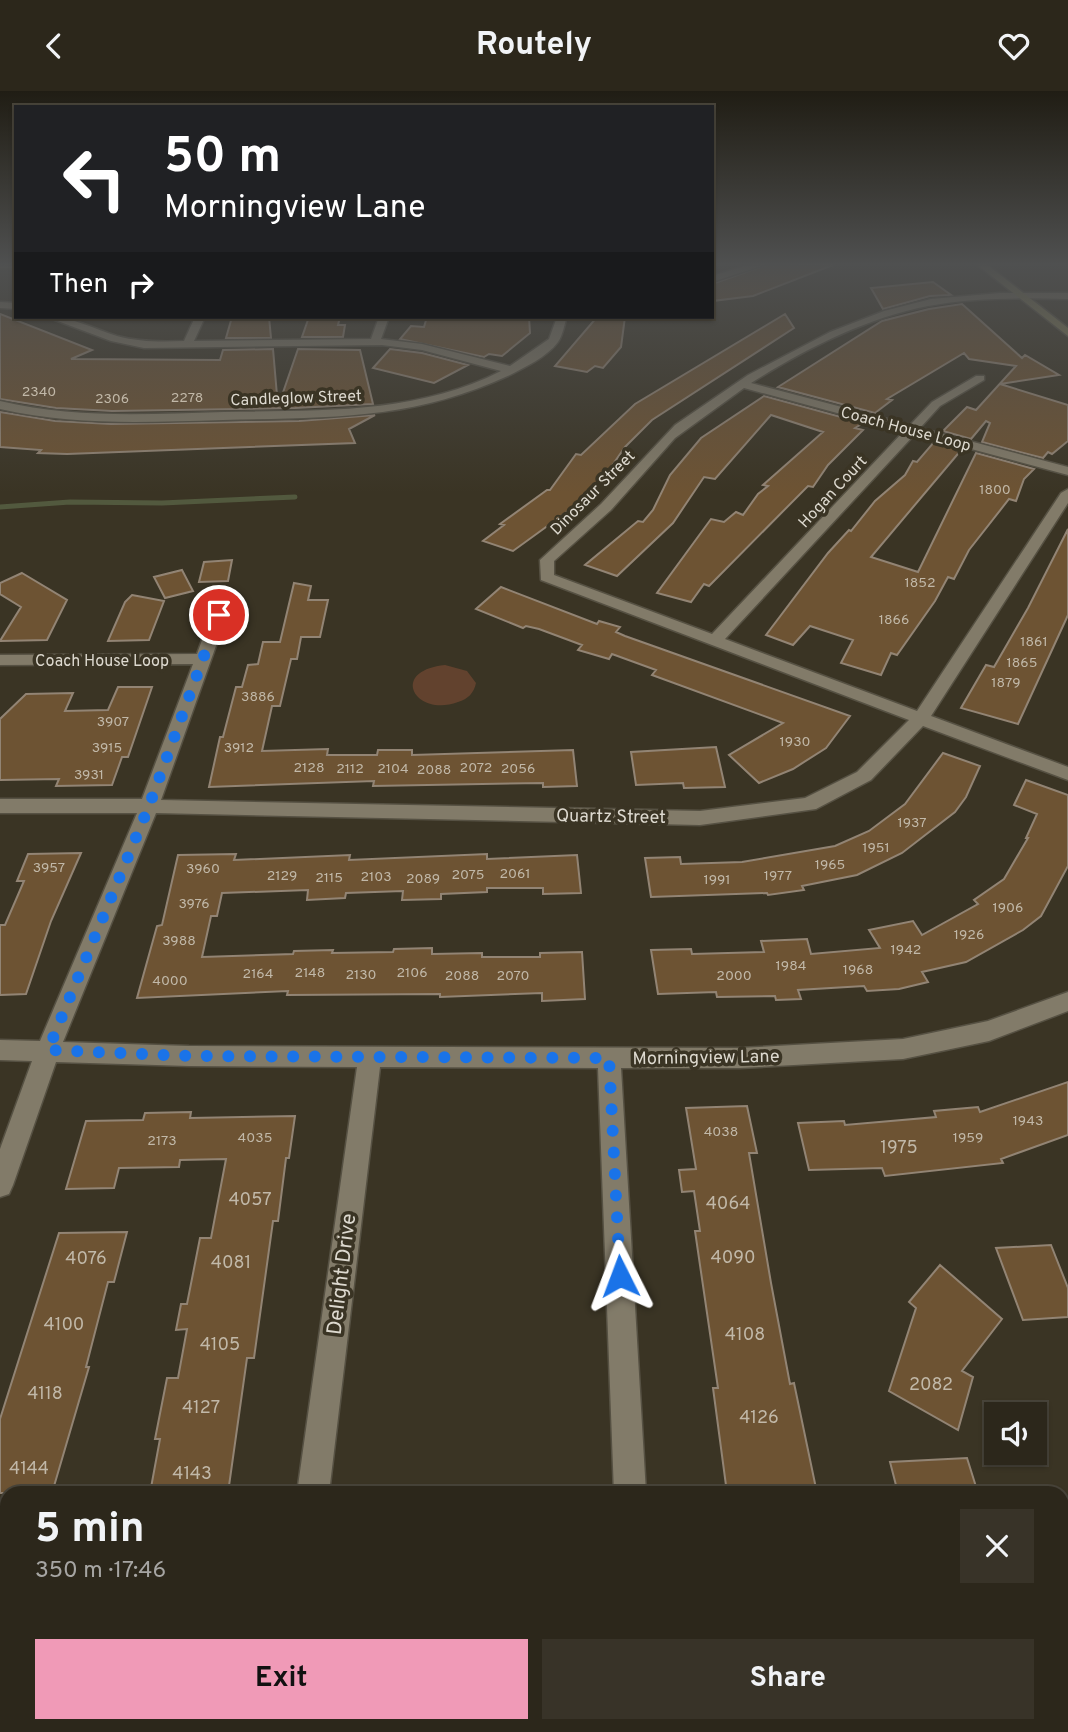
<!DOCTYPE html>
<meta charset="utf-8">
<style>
:root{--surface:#2c271b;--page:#383328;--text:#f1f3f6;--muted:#a6a5a3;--line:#48443a;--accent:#f09ab7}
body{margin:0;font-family:Overpass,sans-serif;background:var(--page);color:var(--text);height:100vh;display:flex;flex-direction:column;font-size:26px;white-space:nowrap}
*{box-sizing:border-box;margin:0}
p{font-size:23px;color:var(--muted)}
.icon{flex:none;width:38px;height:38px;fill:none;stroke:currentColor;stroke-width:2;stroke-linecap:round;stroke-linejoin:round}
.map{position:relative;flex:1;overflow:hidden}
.sheet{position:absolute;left:0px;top:1395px;width:1069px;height:247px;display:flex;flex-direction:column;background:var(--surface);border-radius:21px 21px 0 0;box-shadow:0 2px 5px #0004,0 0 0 2px var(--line)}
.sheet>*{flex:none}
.hud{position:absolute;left:14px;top:14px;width:700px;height:214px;border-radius:0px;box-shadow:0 2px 5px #0004,0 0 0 2px var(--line);background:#202124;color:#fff;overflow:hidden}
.tools{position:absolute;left:984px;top:1311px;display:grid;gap:14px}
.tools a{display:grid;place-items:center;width:63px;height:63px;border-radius:0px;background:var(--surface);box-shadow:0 2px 5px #0004,0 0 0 2px var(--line);font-size:35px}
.pin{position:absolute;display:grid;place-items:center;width:60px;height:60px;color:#fff;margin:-30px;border:4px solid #fff;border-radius:50%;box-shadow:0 2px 7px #0007}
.me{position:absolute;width:77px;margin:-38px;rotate:357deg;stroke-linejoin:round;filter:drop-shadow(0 0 5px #0008)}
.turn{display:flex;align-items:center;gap:24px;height:147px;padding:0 35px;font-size:32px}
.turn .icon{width:91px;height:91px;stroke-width:2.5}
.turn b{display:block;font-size:49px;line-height:60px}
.then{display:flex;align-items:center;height:66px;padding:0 35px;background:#0003;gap:14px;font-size:26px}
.round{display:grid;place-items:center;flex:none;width:74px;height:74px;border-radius:0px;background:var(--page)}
.summary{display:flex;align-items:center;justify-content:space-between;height:119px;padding:0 35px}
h1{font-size:42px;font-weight:700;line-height:52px}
.primary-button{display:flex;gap:14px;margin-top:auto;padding:14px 35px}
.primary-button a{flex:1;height:80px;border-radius:0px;background:var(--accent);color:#111;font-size:28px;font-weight:700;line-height:80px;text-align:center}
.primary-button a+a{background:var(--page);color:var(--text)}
header{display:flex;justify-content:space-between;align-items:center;height:91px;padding:0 35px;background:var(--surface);font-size:32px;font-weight:700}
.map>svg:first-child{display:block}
.green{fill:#62422e}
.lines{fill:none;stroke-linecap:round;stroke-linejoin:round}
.stream{stroke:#52593e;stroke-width:5}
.building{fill:#6d5333;stroke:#928474;stroke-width:2}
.street-casing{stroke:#565143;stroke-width:3}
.secondary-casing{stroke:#565143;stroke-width:3}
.street{fill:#827b69;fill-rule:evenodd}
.secondary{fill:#868159;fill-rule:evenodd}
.route{stroke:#1a73e8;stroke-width:12;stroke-dasharray:0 21.6}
.labels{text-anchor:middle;stroke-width:7;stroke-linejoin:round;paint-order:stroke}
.number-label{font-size:14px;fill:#c1b8a8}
.far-street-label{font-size:16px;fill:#ddd9cf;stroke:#3a3424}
.street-label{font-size:18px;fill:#ddd9cf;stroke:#3a3424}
.near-number-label{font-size:18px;fill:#c1b8a8}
.near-street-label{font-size:21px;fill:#ddd9cf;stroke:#3a3424}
</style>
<header><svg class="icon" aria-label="back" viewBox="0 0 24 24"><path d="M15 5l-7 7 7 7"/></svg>Routely<svg class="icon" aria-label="heart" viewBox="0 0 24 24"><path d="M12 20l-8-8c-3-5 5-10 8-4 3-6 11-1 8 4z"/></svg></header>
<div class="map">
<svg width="1068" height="1641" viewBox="0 0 1068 1641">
<rect width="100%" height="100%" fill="#3a3424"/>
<path class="green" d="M445,574L467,580L476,592C474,602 468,608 458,611C416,627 388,580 445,574Z"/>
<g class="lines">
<path class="stream" d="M0,416L70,411L162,412L295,406"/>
</g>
<path class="building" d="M772,172L833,174L753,205L712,210V193Z
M933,191L951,204L930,205L883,218L871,197Z
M962,213L1022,267L1025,264L1059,284L1000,293L1068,314V350L1052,363L1048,361L1043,367L982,351L990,332L986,330L971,348L943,340L967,316L976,319L1016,275L969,268L964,262L887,308L892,309L875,322L778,296L882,230L929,218Z
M0,223L92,259L71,268L220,269L223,259L273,258L278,316L298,258L360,259L373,313L295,317L112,320L56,317L0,308Z
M785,223L794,237L652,329L625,356L607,382L575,415L513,460L483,450L504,434L500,433L547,399H550L576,363L581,364L635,313Z
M232,226H269L271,247H226Z
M309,226H340L338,234H345L343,246H302Z
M427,226H529L530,242L502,265L489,263L484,266L400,248L411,235L424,236Z
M597,226H625L621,256L603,277L595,275L587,281L555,275Z
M390,258L422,262L468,274L434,292L373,277Z
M764,305L863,332L855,337L863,339L828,374L813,396L808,395L709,495L704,493L691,511L657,502L711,428L724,431L736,421L743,424L758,403L768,395L763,394L823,341L771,324L715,388L704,386L673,432L617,485L585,474L638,430L643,431L653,419L670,384L701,347Z
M0,321L55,330L111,333L299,330L375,324L349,338L355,352L67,363L38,362L41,359L0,356Z
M934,351L962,358L871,466L918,481L976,362L1034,378L1024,388L1016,410L1009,408L969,459L954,488L948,486L935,510L897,564L891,562L881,584L841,572L853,549L810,535L793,554L766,544L828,462L849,439L851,440L875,410L905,384L913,370L917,371Z
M1068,438V524L1018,633L961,617L986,574L994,576L1028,517Z
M232,469L228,490L199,491L204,471Z
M182,479L193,500L165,507L154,486Z
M22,482L67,509L47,549L0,550L21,516L0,503V492Z
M294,492L311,495L308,509H328L320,546H301L297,568H291L280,615H272L262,660L328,658L327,664H377L378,659H412V664L573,659L577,695L543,696V692L373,695L374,690L209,696L220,646H223L236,596H242L248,574L258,573L263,551H280Z
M501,496L597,533L599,530L620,536L616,541L625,545L850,625L826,657L793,678L759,692L729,664L783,632L652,584L656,579L612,563L609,568L578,559L582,554L539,538L526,535L523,537L476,518Z
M132,504L164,510L149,549L108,550L125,511Z
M118,596H152L128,666H122L112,694L56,695L59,688L0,689V628L26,603L73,602L65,620L108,619Z
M716,656L725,696L684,697L683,692L636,694L631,661Z
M943,662L980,675L966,706L955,721L902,762L857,784L802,795L804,799L768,804L767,802L651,806L645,767L680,766L681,773L742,771L835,755L869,740L905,713Z
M1026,689L1068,704V775L1041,825L1023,839L966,871L922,881L928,891L899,898L867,900L864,895L798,899L801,908L776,909L775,905L717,906L716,901L658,903L651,859L691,858L692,863L764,861L761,850L807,848L811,863L880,857L869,839L913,830L922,844L978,813L974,809L1004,788L1028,747H1026L1037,723L1014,714Z
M81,762L51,830L26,903L0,904V834H5L24,790H17L28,763Z
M236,763L234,769L350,764L349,769L487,763V768L577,764L581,802L543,803V797H487V801L441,803V808L402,809L403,800L346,802L345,807L307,809L308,799L222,802L217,825H211L202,866L293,863L294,860L333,859L332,862L393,861L394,858L432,857V863L482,862V866H540V862L582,861L585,908L542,910V902L440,906V903L287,904L288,900L137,907L157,835L162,834L178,764Z
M1068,991V1044L1001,1068L1003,1072L885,1085L882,1077L809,1079L798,1032L844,1030L845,1034L936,1026L934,1020L978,1016L980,1021Z
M747,1015L757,1062H749L771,1192L790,1293L794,1292L817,1402H727L713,1297H718L695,1140H700L694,1100L682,1101L679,1079L696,1078L686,1017Z
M191,1021L190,1027L295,1025L289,1067H286L278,1130H273L254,1267H247L228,1402H150L160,1348H155L167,1287H178L187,1238L176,1239L181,1213H187L200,1147H211L226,1068L180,1069L179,1076L119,1077L114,1097L66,1098L86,1030L143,1029L145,1022Z
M127,1141L114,1191H108L86,1276H89L52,1402H0V1328L59,1142Z
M1051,1154L1068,1197V1226L1023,1229L996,1157Z
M940,1174L1002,1228L962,1280L973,1286L958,1339L889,1300L916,1217L909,1211Z
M967,1367L978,1402H898L890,1371Z"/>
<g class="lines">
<g class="street-casing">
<path id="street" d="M755,172H770L712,191V185Z
M1000,202H1068V208C1022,207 974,206 928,215C866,227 805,258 751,292L910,334L932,311L976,285H984V289L940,315L920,337L1068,376V384L915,343L725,548L917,620L1061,402L1068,398V412L931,625L1068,676V689L923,635L871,689L816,718L700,734L156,722L63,951L189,955L740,957L903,948L988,930L1068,901V920L989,950L903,968L740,977H621L646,1402H614L598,977L380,976L329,1402H297L357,976L189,975L56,971L13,1094L9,1103L0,1106V1058L32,970L0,969V949L40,950L137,722H0V708H142L193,573L0,574V564L197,563L211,524L219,519L225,521L227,524L161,709L700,720L805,707L857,681L909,629L541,489L540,469L601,413L675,334L748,284L830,241L884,220L931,208ZM744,297L904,340L712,543L554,484V470L611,419L675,347Z
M0,211L16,212V218L0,217Z
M47,226C71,225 94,238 117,245C139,251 161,251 184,250L195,226H205L194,250L371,248L379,226H389L381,248L422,253L510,275L549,248L557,226H567C564,234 563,244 558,251C547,266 525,276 510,284C410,330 330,326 223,329C147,331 74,335 0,318V310C75,328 148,323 224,321C318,319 415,324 501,280L422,259L382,254L144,257L111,250Z
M0,1481L7,1482V1516L0,1515Z
M1068,1483V1517L1062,1519V1485Z
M625,1634H661V1641H625Z"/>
</g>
<g class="secondary-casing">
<path id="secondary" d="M0,172H16V177H0Z
M975,172H985L1068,237V245Z"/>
</g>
<use href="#street" class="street"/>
<use href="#secondary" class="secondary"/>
</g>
<linearGradient id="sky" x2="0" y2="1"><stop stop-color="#201d14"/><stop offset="0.43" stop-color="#4f5050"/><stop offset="1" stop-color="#4f5050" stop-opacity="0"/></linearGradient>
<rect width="1068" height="402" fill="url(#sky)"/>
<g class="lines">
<path class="route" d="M219,524L149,715L48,959L189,965L609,967L620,1185"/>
</g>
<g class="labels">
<g class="number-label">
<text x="39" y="305">2340</text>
<text x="187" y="311">2278</text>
<text x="112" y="312">2306</text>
<text x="995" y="403">1800</text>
<text x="920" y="496">1852</text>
<text x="894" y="533">1866</text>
<text x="1034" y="555">1861</text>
<text x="1022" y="576">1865</text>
<text x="1006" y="596">1879</text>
<text x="258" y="610">3886</text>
<text x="113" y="635">3907</text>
<text x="795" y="655">1930</text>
<text x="107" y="661">3915</text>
<text x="239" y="661">3912</text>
<text x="309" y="681">2128</text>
<text x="476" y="681">2072</text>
<text x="350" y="682">2112</text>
<text x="393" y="682">2104</text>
<text x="518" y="682">2056</text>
<text x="434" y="683">2088</text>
<text x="89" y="688">3931</text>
<text x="912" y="736">1937</text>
<text x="876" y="761">1951</text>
<text x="830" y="778">1965</text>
<text x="49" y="781">3957</text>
<text x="203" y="782">3960</text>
<text x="515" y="787">2061</text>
<text x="468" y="788">2075</text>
<text x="282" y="789">2129</text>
<text x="778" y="789">1977</text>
<text x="376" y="790">2103</text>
<text x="329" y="791">2115</text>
<text x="423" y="792">2089</text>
<text x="717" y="793">1991</text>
<text x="194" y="817">3976</text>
<text x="1008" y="821">1906</text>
<text x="969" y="848">1926</text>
<text x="179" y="854">3988</text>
<text x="906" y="863">1942</text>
<text x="791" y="879">1984</text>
<text x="858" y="883">1968</text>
<text x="310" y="886">2148</text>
<text x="412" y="886">2106</text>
<text x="258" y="887">2164</text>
<text x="361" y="888">2130</text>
<text x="462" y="889">2088</text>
<text x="513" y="889">2070</text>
<text x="734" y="889">2000</text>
<text x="170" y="894">4000</text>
<text x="1028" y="1034">1943</text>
<text x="721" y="1045">4038</text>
<text x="255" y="1051">4035</text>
<text x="968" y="1051">1959</text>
<text x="162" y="1054">2173</text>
</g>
<g class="far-street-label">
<text transform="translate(296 306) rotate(-2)" y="6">Candleglow Street</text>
<text transform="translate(906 337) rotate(15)" y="6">Coach House Loop</text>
<text transform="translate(832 400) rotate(-47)" y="6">Hogan Court</text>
<text transform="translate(592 401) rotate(-45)" y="6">Dinosaur Street</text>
<text x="102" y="575">Coach House Loop</text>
</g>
<g class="street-label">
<text transform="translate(611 725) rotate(1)" y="6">Quartz Street</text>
<text transform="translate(706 966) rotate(-1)" y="6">Morningview Lane</text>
</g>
<g class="near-number-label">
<text x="899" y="1062">1975</text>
<text x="250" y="1114">4057</text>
<text x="728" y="1118">4064</text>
<text x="733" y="1172">4090</text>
<text x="86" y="1173">4076</text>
<text x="231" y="1177">4081</text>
<text x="64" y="1239">4100</text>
<text x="745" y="1249">4108</text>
<text x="220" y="1259">4105</text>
<text x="931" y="1299">2082</text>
<text x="45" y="1308">4118</text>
<text x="201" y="1322">4127</text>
<text x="759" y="1332">4126</text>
<text x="29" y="1383">4144</text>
<text x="192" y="1388">4143</text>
</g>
<g class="near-street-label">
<text transform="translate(341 1183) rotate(-83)" y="7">Delight Drive</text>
</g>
</g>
</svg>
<div class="tools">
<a><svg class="icon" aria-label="sound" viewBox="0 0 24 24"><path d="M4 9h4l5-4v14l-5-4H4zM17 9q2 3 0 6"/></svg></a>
</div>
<div class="pin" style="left:219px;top:524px;background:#d93025"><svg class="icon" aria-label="arrive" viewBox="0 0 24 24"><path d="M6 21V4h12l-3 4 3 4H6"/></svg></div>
<svg class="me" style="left:620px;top:1185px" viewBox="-20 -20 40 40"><path d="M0-17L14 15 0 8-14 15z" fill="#1a73e8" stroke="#fff" stroke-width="4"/></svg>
<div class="hud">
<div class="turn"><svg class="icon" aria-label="left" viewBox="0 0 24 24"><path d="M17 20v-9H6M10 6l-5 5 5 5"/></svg><div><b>50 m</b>Morningview Lane</div></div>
<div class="then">Then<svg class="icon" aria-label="right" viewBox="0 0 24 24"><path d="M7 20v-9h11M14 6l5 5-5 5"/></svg></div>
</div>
<section class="sheet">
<div class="summary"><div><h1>5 min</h1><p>350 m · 17:46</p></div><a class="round"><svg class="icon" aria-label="close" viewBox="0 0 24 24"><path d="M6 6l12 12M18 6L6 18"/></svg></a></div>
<div class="primary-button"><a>Exit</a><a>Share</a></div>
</section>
</div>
